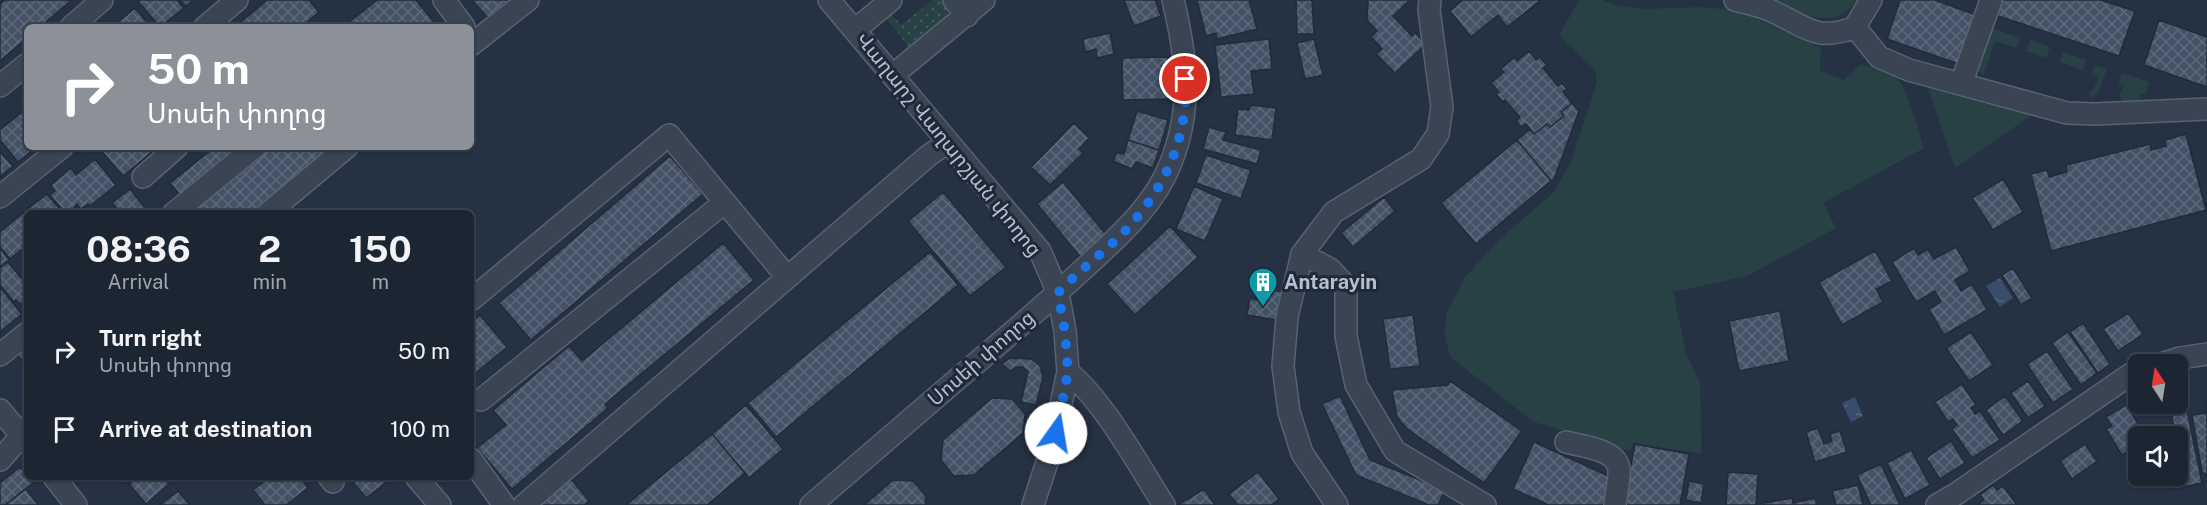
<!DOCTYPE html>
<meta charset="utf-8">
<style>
:root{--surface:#1c2633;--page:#252e3b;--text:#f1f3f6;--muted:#a0a5ac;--line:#3a434e}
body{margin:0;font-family:"Public Sans","Noto Sans Armenian",sans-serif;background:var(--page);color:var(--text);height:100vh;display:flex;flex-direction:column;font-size:22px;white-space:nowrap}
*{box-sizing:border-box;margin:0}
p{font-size:20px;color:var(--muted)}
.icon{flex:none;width:33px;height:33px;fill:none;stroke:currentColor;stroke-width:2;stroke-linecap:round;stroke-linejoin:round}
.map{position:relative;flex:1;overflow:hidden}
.details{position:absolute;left:24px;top:210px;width:450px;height:270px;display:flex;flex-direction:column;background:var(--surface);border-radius:9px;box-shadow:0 2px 4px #0004,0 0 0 2px var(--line)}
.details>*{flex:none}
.top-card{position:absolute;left:24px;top:24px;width:450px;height:126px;border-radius:9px;box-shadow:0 2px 4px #0004,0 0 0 2px var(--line);background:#8c9099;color:#fff;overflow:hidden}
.needle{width:39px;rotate:348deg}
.buttons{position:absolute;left:2128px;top:354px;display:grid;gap:12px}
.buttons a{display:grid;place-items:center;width:60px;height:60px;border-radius:9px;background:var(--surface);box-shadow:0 2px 4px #0004,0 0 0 2px var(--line);font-size:30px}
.pin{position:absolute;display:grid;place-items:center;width:51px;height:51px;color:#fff;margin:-26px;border:3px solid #fff;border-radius:50%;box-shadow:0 2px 6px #0007}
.me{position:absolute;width:66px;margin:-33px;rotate:13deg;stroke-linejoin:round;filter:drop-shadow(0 0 4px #0008)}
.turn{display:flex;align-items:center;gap:21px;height:126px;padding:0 24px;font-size:27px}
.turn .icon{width:78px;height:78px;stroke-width:2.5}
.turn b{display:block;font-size:42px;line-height:51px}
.eta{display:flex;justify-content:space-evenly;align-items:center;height:102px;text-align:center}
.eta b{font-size:36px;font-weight:700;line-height:42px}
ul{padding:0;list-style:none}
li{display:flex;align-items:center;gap:18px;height:78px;padding:0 24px}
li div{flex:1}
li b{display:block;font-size:22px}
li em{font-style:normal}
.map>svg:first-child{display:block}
.grass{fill:#274145}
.park{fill:url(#park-dots)}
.water{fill:url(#water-ripples)}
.building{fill:url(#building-cross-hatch);stroke:#202b3b;stroke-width:1.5}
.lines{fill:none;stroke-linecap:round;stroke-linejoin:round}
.minor-casing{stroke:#586271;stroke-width:24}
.minor{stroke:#3a4453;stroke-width:21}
.route{stroke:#1a73e8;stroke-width:10;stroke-dasharray:0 18}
.labels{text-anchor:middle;stroke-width:6;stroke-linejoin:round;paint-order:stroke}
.street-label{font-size:20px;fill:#b7bfcd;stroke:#1e2939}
.poi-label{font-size:20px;font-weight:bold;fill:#b7bfcd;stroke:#1e2939;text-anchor:start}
</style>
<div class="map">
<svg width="2207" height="505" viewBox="0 0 2207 505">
<defs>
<pattern id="park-dots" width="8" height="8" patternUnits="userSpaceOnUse" patternTransform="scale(1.5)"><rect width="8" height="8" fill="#274145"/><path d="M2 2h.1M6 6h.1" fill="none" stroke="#445b5f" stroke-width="1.8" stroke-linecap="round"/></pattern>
<pattern id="water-ripples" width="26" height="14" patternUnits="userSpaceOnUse" patternTransform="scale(1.5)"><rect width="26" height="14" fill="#384d6c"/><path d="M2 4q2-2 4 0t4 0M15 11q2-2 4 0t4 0" fill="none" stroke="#536580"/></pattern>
<pattern id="building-cross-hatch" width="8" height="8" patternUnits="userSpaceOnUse" patternTransform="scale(1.5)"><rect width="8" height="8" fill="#445266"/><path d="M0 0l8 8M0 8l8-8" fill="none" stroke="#5d697b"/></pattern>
</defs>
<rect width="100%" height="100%" fill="#253244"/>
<path class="grass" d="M1579,0H1602L1615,5L1645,9L1702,7L1741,11L1821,48L1820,71L1844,80L1861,64C1872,68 1887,70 1896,78C1907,86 1919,133 1924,148L1823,203L1836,228L1747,276L1673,292L1687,356L1700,382L1702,454L1633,443L1630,451L1534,422L1450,357L1445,337L1446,314L1465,277L1501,238L1553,193L1571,162L1597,82L1595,70L1559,35Z
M1770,0H1857C1834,34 1798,13 1770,0Z
M1991,28L2020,38L2016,48L1995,41L1984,74L1977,71Z
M2030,40L2050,47L2046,58L2026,51Z
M2063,52L2086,60L2083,70L2060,62Z
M2095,65L2107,69L2098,94L2091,98L2088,93L2094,89L2098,77L2092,74Z
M2122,73L2149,82L2146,94L2141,93L2138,102L2131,103L2123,101L2119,96L2123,86L2118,85Z
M1926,82L2036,112L1955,168Z"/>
<path class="park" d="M933,0H946L958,14L912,51L886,18L891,14L901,25Z"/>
<path class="water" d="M2000,278L2013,298L2000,307L1986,286Z
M1855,397L1863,416L1851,422L1842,403Z"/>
<path class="building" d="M5,0H72L40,27H27V38L0,61V4Z
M137,0H177L184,8L160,27Z
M180,0H193L186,6Z
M267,0H309L319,12L301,27H235Z
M377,0H416L438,27H343Z
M472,0H510L488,18Z
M1124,0H1155L1161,16L1134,26Z
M1197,0H1249L1257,29L1217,39L1216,33L1206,36Z
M1296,0H1312L1314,34H1297Z
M1368,0H1410L1393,16L1412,36L1415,33L1426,44L1395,73L1376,54L1382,49L1371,37L1377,31L1367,20Z
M1463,0H1541L1507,27L1498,15L1471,37L1450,11Z
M1900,0H1935L1976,15L1959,64L1887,39Z
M2000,0H2100L2135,11L2119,56L1995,15Z
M135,8L151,27H120L117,23Z
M2159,20L2207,37V87L2144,65Z
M1110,33L1114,54L1097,58L1096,49L1085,52L1083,39Z
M1269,39L1272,69L1251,71L1254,94L1221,97L1215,45Z
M1314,39L1323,75L1305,79L1297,43Z
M1529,51L1536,60L1540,57L1547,65L1543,68L1558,86L1562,83L1567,89L1563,92L1572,103L1561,112L1564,116L1550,127L1547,124L1534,134L1526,124L1521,127L1516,121L1520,117L1505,100L1503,102L1496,94L1499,92L1491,83L1504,72L1501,69L1515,57L1517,61Z
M1168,57L1169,99L1123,100L1122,58Z
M1572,103L1579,111L1554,179L1551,181L1517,140L1530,129L1534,134L1547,124L1550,127L1564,116L1561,112Z
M1251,105L1276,108L1272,140L1235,135L1238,109L1249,110Z
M27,108V147H36L18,162L0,140V130Z
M1137,111L1168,120L1159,150L1128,140Z
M1074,123L1089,138L1079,149L1083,153L1050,185L1031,167Z
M1209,127L1226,132L1223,140L1261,150L1257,164L1203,149Z
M2186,134L2206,210L2051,251L2031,174L2047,170L2049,177L2067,172L2066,165L2150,144L2151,150L2166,146L2165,140Z
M1128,140L1159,150L1153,168L1136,162L1132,169L1113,161L1117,153L1124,154Z
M1517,140L1551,181L1476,244L1441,203Z
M98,147H158L123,176Z
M215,147H241L181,196L170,183Z
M265,147H331L252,213H187Z
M0,152L13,166L0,177Z
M1206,155L1251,170L1241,199L1196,183Z
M670,156L703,194L531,340L499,303Z
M95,159L116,185L90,206L88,204L81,209L77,204L74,207L79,213H65L50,195L55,191L51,185L71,168L76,175Z
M2003,179L2023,212L1993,230L1972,198Z
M1063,182L1108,237L1082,259L1037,204Z
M1194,186L1223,199L1205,241L1176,229Z
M130,189L149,213H121L112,203Z
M943,192L1006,267L970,296L908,221Z
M47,194L63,213H27V216L24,212Z
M1384,197L1395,211L1353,247L1341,233Z
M23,213L27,217V245L10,259L0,247V232Z
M1170,226L1198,257L1135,315L1107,284Z
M723,243L754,280L605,404L608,408L512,489L477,448L506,425L493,410L569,346L582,361Z
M1956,247L1970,271L1955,280L1961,291L1972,284L1987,310L1944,335L1929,309L1941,302L1935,291L1916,302L1892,262L1914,248L1918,255L1928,249L1934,259Z
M0,248L9,260L0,267Z
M1875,251L1892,281L1876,289L1883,302L1842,325L1819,282Z
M930,252L958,285L776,437L748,403Z
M8,262L27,285V298L20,304L16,300L14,302L0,285V268Z
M2013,268L2032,298L2021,305L2002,275Z
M0,287L22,314L0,332Z
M1259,288L1282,292L1276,320L1247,315L1250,298L1257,300Z
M1780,311L1789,361L1739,371L1729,321Z
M2128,313L2143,334L2118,351L2103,329Z
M480,315L507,347L471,377V322Z
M1413,315L1420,366L1390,369L1383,319Z
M2083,323L2110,364L2098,373L2070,332Z
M1971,332L1993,365L1969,381L1946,348Z
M2068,332L2097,373L2081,385L2052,343Z
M27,347V367L18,355Z
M2047,351L2073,389L2053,403L2027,364Z
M1010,358L1031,359L1040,366L1043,377L1036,405L1021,402L1028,372L1023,367H1016L1010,371L1002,364Z
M2178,374H2185L2184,387L2178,386Z
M1450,381L1522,431L1484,483L1406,428L1397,417L1392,390L1448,385Z
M2028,381L2045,406L2028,418L2011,393Z
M1962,384L1976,405L1971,408L1975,414L1980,411L2000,440L1972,458L1952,429L1957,425L1953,419L1948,422L1935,402Z
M1340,396L1370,460L1445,490L1438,505H1429L1356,475L1322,404Z
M2005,396L2023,421L2003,435L1986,410Z
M992,398L1012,399L1025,414L1023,433L974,475L954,476L941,460L943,440Z
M2207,402V475L2202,472L2192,415L2207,413L2205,403Z
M746,405L783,449L749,478L712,434Z
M2126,405L2146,436H2139V445L2122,455L2106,429L2112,426L2106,417Z
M2186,405L2202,483L2172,489L2170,476H2178V462L2181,461L2178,436H2176L2170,408Z
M1818,428L1824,444L1832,441L1830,434L1840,431L1847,452L1815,462L1806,432Z
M712,434L745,473L707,505H626Z
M1951,441L1965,463L1940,479L1926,458Z
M1534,442L1615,479L1603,505H1549L1513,489Z
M1635,444L1689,454L1680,505H1623Z
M2085,444L2097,461L2072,479L2060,461Z
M1911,450L1930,485L1905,499L1887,463Z
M1881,464L1900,505H1871L1857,475Z
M20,467L33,483L5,505H0V483Z
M1258,472L1279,499L1271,505H1238L1229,494Z
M1728,472L1758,474L1756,505H1726Z
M568,475L589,501L584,505H532Z
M122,477H134L127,483Z
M137,477H163L169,484L146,504L129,484Z
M265,477H299L308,488L286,505H265L253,490L267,479Z
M349,477H393L366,498Z
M893,480L913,481L926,496L925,505H864Z
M1689,481L1704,484L1701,503L1686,500Z
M1858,485L1863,505H1836L1832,491Z
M1993,485L1997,490L2003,486L2017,505H1978L1984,500L1980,495Z
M26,489L38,505H5Z
M1204,489L1215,505H1178Z
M178,491L190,505H160Z
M1792,498L1793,503L1815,498L1817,505H1764V503Z"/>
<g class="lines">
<g class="minor-casing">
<path id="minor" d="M444,0L464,27
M829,0L1040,251L1058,293L1065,331L1068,372L1051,450L1033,505
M954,0L967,16
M1735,0C1745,3 1756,5 1767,9C1802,23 1814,44 1855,27
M71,27L102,0
M205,27L237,0
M1855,27L1879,57L1909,70L2067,113L2095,114L2207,109
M1855,27L1871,0
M855,30L891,0
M471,45L528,0
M893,75L984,0
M1961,84L1991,0
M0,86L27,64
M143,177L177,147
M0,197L62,147
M174,213L255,147
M268,213L347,147
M1302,254L1330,269L1346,286V336L1356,385L1395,451L1485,505
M471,300L669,135L787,277
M0,355L27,333
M2161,364L2180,358L2207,354
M1068,372C1104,401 1139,466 1164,505
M481,400L725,202
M0,410L27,442
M1566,442C1583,447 1620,449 1619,472C1619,483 1616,494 1615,505
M471,459L504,505
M0,460L22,435
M54,477L76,505
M329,477L333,482
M416,477L440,505
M524,505L928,156L948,142
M811,505C876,449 942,392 1008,336C1036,312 1063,288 1090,263C1120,235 1154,205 1170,165C1193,109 1187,58 1173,0
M1337,505L1302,453L1289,412L1283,366L1287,317L1302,254L1334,212L1421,159L1438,134L1442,107L1429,10L1430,0
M1937,505L1956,494L2131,374L2139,372"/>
</g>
<use href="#minor" class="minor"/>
</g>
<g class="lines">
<path class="route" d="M1056,433L1068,372L1065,332L1058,293C1079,270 1105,252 1126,230C1165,188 1189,136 1185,79"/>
</g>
<defs>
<g id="building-pin" transform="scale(1.5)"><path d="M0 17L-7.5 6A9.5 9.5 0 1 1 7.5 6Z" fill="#0f9aa8" stroke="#1e2939"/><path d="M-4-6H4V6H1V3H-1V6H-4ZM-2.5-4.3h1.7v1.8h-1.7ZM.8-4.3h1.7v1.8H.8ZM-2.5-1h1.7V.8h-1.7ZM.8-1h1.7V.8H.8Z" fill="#fff"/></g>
</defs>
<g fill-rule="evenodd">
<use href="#building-pin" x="1263" y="282"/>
</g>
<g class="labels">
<g class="street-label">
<text transform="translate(949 144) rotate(51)" y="7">Վաղարշ Վաղարշյան փողոց</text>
<text transform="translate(981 358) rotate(-41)" y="7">Սոսեի փողոց</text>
</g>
<g class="poi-label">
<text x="1284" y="289">Antarayin</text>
</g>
</g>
</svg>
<div class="buttons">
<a><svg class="needle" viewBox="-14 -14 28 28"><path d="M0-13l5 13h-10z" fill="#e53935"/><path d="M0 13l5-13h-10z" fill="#a0a5ac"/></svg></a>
<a><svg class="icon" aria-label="sound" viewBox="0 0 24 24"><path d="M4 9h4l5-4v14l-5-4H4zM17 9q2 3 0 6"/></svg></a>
</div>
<div class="pin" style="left:1185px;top:79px;background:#d93025"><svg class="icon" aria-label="arrive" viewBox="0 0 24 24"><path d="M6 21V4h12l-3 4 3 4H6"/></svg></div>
<svg class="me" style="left:1056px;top:433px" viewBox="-20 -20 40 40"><circle r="19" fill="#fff"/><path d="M0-13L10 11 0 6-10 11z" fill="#1a73e8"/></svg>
<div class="top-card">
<div class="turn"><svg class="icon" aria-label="right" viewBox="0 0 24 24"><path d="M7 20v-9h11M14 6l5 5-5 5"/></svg><div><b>50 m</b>Սոսեի փողոց</div></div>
</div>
<section class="details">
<div class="eta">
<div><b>08:36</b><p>Arrival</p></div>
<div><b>2</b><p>min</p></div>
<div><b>150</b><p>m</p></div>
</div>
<ul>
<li><svg class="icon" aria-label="right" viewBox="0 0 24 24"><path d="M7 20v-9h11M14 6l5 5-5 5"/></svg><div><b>Turn right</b><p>Սոսեի փողոց</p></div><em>50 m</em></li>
<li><svg class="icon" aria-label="arrive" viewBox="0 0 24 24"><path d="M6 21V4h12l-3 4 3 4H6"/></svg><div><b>Arrive at destination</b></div><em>100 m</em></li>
</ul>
</section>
</div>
